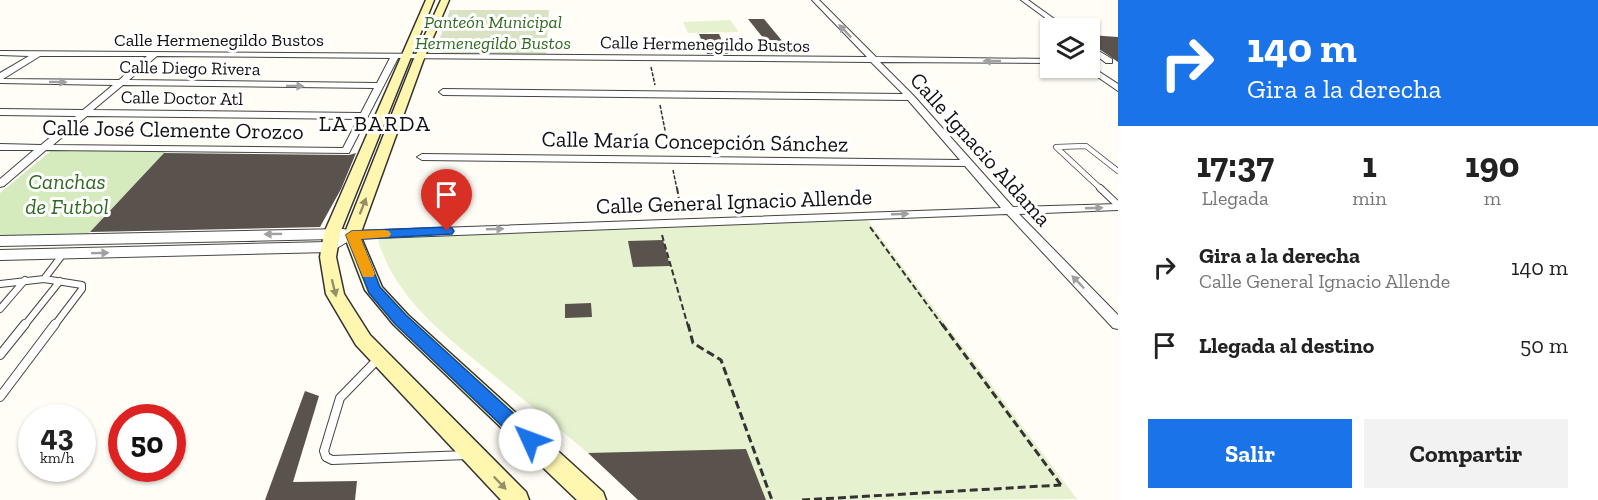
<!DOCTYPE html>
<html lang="es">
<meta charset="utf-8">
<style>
:root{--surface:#fff;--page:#f2f2f2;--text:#222;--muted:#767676;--accent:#1a73e8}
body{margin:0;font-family:"Zilla Slab",serif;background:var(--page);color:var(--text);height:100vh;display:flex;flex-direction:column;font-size:22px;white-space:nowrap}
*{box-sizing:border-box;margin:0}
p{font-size:20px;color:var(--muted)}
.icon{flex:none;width:33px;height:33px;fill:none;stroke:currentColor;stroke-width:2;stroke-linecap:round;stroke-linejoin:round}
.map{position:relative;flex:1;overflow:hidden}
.panel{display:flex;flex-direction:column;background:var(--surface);width:480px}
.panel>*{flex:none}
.banner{background:#1a73e8;color:#fff;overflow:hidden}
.buttons{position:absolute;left:1040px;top:18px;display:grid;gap:12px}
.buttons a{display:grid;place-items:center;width:60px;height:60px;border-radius:0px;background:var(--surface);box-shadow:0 2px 4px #0004;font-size:30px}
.speed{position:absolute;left:18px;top:404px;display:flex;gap:12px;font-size:30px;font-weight:700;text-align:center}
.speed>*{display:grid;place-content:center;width:78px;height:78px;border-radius:50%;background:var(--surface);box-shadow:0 2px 4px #0004;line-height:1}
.speed small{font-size:15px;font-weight:400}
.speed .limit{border:9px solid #d22;background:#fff;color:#111}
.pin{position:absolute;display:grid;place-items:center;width:51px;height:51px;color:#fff;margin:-62px -26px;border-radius:50% 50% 50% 0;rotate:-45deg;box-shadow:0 0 6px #0007}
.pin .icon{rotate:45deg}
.me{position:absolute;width:66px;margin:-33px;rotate:313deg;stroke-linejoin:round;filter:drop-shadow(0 0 4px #0008)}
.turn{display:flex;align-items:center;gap:21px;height:126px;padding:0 30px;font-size:27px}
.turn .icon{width:78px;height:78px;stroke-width:2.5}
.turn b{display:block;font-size:42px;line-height:51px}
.eta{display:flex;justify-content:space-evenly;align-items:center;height:102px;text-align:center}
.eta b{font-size:36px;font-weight:800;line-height:42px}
.button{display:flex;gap:12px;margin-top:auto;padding:12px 30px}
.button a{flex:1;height:69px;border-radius:0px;background:var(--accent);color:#fff;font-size:24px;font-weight:800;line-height:69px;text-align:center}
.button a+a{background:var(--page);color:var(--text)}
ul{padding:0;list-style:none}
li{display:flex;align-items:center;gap:18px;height:78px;padding:0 30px}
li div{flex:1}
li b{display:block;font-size:22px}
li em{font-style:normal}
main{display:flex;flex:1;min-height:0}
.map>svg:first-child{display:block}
.green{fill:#d5ebbd}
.cemetery{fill:#d9e3c4}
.pitch{fill:#e6f2cf}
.building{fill:#5a524d}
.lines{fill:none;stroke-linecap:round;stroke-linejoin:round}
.service-far2-casing{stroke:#444;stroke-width:6}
.service-far1-casing{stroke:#444;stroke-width:8}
.service-casing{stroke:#444;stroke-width:10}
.minor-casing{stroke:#444;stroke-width:2}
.tertiary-casing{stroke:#444;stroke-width:2}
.secondary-casing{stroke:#333;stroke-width:3}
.path-far2{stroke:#333;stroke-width:1.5;stroke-dasharray:4 1.5;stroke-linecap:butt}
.path-far1{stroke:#333;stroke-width:2;stroke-dasharray:6 3;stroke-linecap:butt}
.path{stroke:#333;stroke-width:3;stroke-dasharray:8 4;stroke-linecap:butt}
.service-far2{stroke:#fff;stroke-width:4.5}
.service-far1{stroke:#fff;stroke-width:6}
.service{stroke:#fff;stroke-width:8}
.minor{fill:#fff;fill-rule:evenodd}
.tertiary{fill:#fff;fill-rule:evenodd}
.secondary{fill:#fff6b0;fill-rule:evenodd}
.oneway{fill:#a0a0a0}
.oneway2{fill:#948f68}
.route{fill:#1a73e8;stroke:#114b97;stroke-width:1.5}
.slow{fill:#f59e0b}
.labels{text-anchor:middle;stroke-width:6;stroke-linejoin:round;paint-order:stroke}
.far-park-label{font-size:18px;font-style:italic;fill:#2f6b1f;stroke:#fff}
.far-street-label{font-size:18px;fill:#111;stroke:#fff}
.far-quarter-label{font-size:22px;letter-spacing:1.5px;fill:#111;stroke:#fff}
.street-label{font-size:22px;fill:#111;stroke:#fff}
.park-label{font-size:22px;font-style:italic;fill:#2f6b1f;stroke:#fff}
</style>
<main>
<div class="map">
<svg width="1118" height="500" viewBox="0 0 1118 500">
<rect width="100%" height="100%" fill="#fffdf5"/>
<path class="green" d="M51,151H166L85,237L0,238V193Z"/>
<path class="cemetery" d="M450,10H549L546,55L445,54L436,49Z"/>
<path class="pitch" d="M730,20L739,32L688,33L683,22Z
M867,219L1077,499L766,500L615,453H588C556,426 524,400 492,374C445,335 393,298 377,236Z"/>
<path class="building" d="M748,19H764L793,54H776Z
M699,34H719L728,54H707Z
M1089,35L1118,37V62L1089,42Z
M164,153L349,155L356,153L341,189L320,227L90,232Z
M663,240L670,266L633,267L628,241Z
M591,303L592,317L565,318V304Z
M305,391L319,396L293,482L357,481L355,500H265Z
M746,449L766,500H638L588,453Z"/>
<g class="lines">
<g class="service-far2-casing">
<path id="service-far2" d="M1101,189L1056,147L1086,146L1118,171"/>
</g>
<g class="service-far1-casing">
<path id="service-far1" d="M1100,188L1118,205
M44,279L63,254
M0,284L44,279L82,285V289L54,326
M0,309L25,280
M24,326L60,281"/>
</g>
<g class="service-casing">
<path id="service" d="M0,355L25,324
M379,358L340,398L324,451L326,457L332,460L467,455
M0,397L55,324"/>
</g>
<g class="minor-casing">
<path id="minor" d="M812,0H819L876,57L1050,59V63L880,62L913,95L1013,207L1118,204V210L1019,214L1118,315V329L1113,328L1007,214L352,239L346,235L352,231L1001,208L965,166L422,160L417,157L422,154L960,160L908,100L443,95L439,92L443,89L903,94L871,62L398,58L349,153L46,150L4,186L0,187V179L34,150H0V144L41,145L76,116L0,115V109L83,110L113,85L0,83V73L29,56L0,55V51L867,57ZM40,56H147L119,80L3,79ZM157,56L390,58L377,83L129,80ZM123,85L374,88L361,113L93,110ZM87,116L358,119L343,148L53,145Z
M1021,0H1028L1067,28H1059Z
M1089,45L1112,59V63H1106L1089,50Z
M1089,65L1118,84V91L1086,69L1089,68Z"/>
</g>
<g class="tertiary-casing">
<path id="tertiary" d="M343,229L357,232L359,235L330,252L0,260V250L327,242L334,239L0,246V236Z"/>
</g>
<g class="secondary-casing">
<path id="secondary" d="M426,0H434L340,233L336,257L344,294L370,335L526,492L529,500H501L356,345L326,294L320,257L324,233Z
M441,0H449L423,61L360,235L382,287L408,315L603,492L606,500H577L394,325L365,290L344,235L413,61Z"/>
</g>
<path class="path-far2" d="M651,67L655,85
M660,105L669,150
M673,170L677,189"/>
<path class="path-far1" d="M677,188L681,211
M870,227L943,326
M662,235L688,326"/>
<path class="path" d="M688,324L693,343L721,360L772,500
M942,324L1061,485
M802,500L1061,485"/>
<use href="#service-far2" class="service-far2"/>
<use href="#service-far1" class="service-far1"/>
<use href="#service" class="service"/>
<use href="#minor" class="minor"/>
<use href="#tertiary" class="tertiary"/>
<use href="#secondary" class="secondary"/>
</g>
<defs><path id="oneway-solid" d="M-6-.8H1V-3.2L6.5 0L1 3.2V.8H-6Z" transform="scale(1.5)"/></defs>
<g class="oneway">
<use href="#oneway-solid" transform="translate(845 31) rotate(-134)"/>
<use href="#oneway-solid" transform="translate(992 61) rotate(180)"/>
<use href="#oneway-solid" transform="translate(58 82) rotate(1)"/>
<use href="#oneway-solid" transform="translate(295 86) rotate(1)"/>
<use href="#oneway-solid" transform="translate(1094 208) rotate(-2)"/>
<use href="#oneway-solid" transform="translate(900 214) rotate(-2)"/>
<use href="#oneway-solid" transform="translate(495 229) rotate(-2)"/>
<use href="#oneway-solid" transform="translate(273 234) rotate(179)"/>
<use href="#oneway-solid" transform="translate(100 253) rotate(-1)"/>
<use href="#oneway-solid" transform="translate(1078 282) rotate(-134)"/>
</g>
<g class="oneway2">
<use href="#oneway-solid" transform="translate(363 206) rotate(-69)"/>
<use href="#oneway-solid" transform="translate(334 288) rotate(76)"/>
<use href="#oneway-solid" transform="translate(500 483) rotate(46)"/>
</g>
<path class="route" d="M447,227L452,228L454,231L452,234L361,239L380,287L406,315L536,434L539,440L536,446L530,448L523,446L395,324L369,293L346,235L352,231Z"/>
<path class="slow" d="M384,230L389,231L391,234L389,237L361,239L375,274L373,277H363L346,235L352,231Z"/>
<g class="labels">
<g class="far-park-label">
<text x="493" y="28">Panteón Municipal<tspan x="493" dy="21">Hermenegildo Bustos</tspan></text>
</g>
<g class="far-street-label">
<text x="219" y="46">Calle Hermenegildo Bustos</text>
<text transform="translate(705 44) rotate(1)" y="6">Calle Hermenegildo Bustos</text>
<text transform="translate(190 68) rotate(1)" y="6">Calle Diego Rivera</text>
<text transform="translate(182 98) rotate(1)" y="6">Calle Doctor Atl</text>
</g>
<g class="far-quarter-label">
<text x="375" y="131">LA BARDA</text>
</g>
<g class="street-label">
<text transform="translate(173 129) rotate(1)" y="8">Calle José Clemente Orozco</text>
<text transform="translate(695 141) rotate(1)" y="8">Calle María Concepción Sánchez</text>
<text transform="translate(981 149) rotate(48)" y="8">Calle Ignacio Aldama</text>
<text transform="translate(734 201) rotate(-2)" y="8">Calle General Ignacio Allende</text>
</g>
<g class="park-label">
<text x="67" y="189">Canchas<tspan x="67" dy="25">de Futbol</tspan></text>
</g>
</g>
</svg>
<div class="buttons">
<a><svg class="icon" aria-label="layers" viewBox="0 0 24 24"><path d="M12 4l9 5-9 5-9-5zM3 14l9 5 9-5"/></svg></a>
</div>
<div class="speed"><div>43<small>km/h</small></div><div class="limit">50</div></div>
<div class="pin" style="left:447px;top:231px;background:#d93025"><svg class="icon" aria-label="arrive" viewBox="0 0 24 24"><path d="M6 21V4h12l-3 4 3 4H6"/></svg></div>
<svg class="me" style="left:530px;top:440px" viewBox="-20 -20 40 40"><circle r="19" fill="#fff"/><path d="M0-13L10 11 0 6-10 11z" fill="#1a73e8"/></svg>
</div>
<section class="panel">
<div class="banner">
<div class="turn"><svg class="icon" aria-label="right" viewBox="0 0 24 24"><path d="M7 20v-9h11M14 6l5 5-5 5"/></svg><div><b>140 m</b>Gira a la derecha</div></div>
</div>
<div class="eta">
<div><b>17:37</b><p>Llegada</p></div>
<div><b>1</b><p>min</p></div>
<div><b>190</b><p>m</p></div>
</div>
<ul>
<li><svg class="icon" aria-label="right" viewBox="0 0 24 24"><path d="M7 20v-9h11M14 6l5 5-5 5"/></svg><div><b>Gira a la derecha</b><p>Calle General Ignacio Allende</p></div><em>140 m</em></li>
<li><svg class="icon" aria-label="arrive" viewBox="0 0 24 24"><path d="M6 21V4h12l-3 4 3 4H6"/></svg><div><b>Llegada al destino</b></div><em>50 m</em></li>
</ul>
<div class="button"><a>Salir</a><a>Compartir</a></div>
</section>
</main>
